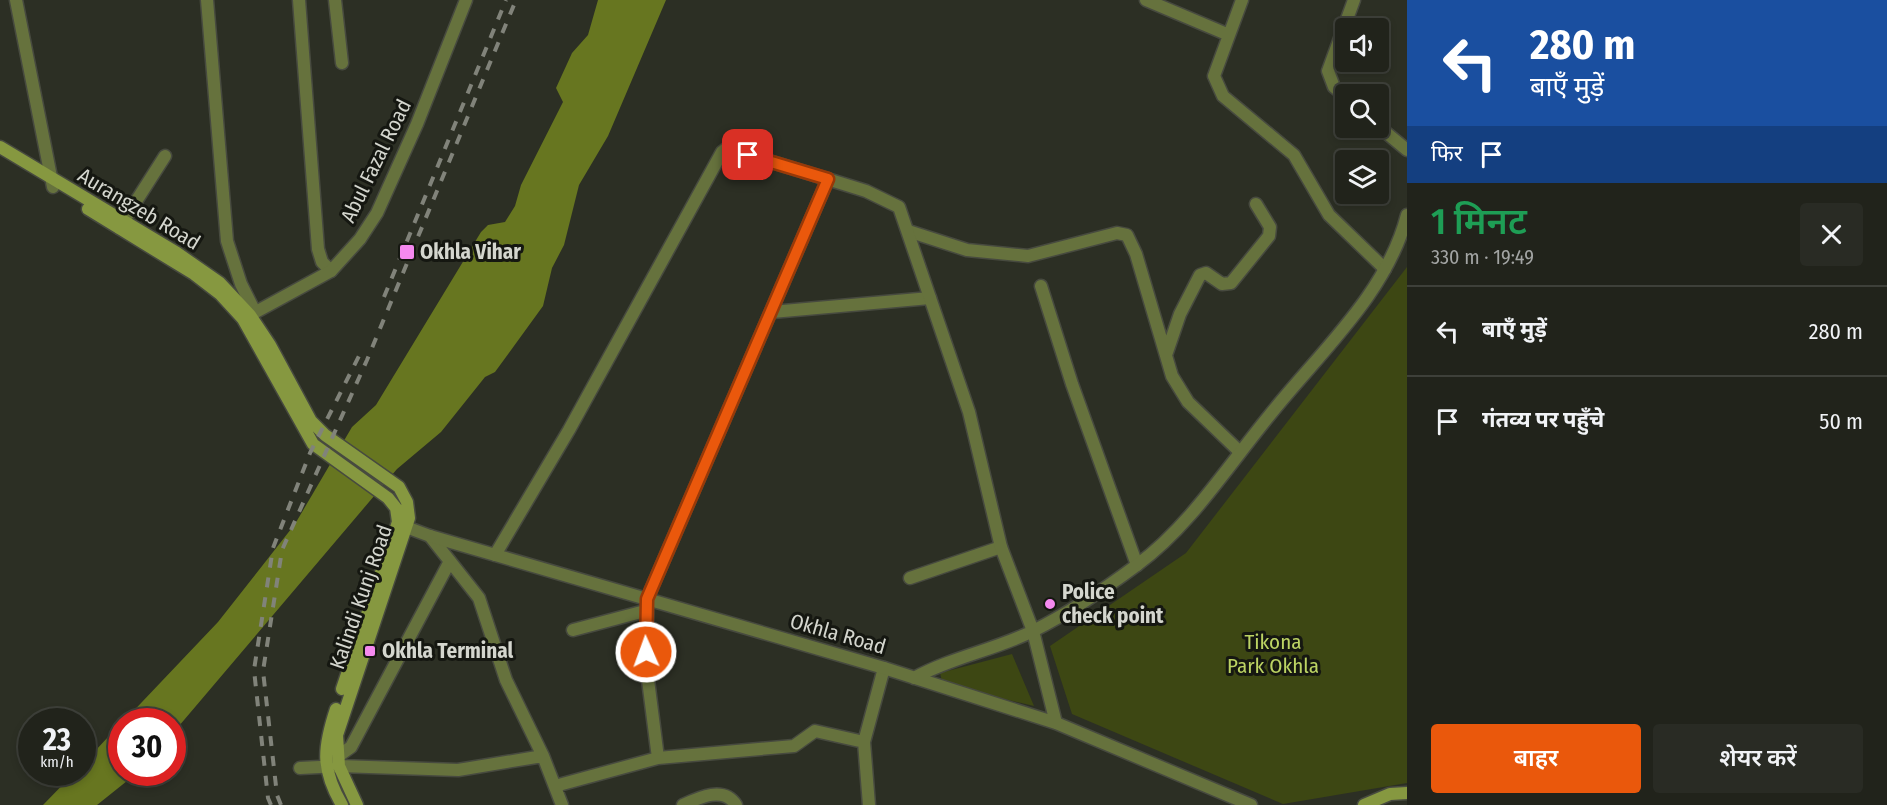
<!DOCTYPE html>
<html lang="hi">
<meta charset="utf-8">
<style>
:root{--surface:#21231b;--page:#292b24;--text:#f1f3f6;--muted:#a2a4a3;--line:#3e403a;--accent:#ea580c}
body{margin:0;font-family:"Fira Sans Condensed","Noto Sans Devanagari",sans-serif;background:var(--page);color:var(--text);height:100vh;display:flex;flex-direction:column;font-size:22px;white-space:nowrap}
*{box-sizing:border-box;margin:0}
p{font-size:20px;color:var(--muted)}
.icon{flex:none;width:33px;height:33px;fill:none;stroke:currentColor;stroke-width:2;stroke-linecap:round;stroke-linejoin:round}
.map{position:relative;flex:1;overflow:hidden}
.details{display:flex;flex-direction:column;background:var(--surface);width:480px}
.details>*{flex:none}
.top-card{background:#1a4fa0;color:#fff;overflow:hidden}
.buttons{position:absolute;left:1335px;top:18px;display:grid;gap:12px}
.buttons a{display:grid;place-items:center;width:54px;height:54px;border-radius:6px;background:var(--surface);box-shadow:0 3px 9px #0003,0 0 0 2px var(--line);font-size:30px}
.speed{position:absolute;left:18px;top:708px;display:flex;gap:12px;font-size:30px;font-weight:700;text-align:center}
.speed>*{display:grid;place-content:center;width:78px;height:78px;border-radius:50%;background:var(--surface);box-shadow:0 3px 9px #0003,0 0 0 2px var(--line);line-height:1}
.speed small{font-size:15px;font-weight:400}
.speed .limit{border:9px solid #d22;background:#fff;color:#111}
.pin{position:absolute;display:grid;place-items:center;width:51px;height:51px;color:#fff;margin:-26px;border-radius:12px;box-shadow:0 3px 9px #0006}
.me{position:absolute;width:66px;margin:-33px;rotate:358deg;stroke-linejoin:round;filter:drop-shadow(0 0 4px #0008)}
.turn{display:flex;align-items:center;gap:21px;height:126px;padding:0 24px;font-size:27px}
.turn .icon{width:78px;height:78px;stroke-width:2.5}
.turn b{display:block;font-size:42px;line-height:51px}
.then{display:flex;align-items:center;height:57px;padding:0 24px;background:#0003;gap:12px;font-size:22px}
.round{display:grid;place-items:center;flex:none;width:63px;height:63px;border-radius:6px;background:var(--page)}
.headline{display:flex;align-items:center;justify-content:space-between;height:102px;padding:0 24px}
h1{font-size:36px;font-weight:600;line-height:45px;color:#1e9e55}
.cta{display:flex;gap:12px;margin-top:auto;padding:12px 24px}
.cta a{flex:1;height:69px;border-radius:6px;background:var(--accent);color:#fff;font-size:24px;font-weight:600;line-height:69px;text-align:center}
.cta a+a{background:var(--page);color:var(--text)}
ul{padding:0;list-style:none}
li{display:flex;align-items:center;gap:18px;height:90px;padding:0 24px;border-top:2px solid var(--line)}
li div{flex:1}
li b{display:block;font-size:22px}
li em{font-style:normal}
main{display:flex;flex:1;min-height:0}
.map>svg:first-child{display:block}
.green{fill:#3d4713}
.water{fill:#677620}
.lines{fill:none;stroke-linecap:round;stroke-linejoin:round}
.minor-casing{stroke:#474a3f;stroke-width:15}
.tertiary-casing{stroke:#474a3f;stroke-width:15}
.secondary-casing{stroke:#474a3f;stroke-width:15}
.minor{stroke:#66723d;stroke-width:12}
.tertiary{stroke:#66723d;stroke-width:12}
.secondary{stroke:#869840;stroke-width:12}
.rail{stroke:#81837a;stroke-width:4;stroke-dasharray:10 10;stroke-linecap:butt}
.route-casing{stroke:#983908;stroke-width:15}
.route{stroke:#ea580c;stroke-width:10}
.poi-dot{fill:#f589ef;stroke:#151711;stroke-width:2}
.labels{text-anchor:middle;stroke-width:6;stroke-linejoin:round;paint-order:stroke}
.street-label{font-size:21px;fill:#d4d6ce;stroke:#151711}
.poi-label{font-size:21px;font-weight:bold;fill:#d4d6ce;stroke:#151711;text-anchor:start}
.park-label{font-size:21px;fill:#bcd363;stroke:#151711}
</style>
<main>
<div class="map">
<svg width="1407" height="805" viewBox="0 0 1407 805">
<rect width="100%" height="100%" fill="#2c2f24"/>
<path class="green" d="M1407,267V783L1283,804L1072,714L1050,646L1186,553Z
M1012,654L1034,706L943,685L940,673Z"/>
<path class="water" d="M598,0H666L608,136L579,185L564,245L552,268L543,306L495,372L485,377L441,432L397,469L173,733L172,722H123L218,622L295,524L352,427L376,405L481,232L488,225L505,222L515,206L521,185L563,102L556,88L572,53L588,35Z
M121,723L122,772L137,773L97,805H43L74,773L82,772L83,764Z"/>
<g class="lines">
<g class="minor-casing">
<path id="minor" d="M16,0L53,187
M207,0L227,241L241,284L255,312
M299,0L318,249L322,262L331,271
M335,0L342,63
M1146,0L1229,35
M1242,0L1214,76L1223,96L1294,155L1329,215L1385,269
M1346,97L1334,87L1328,71L1354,0
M1378,126L1407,150
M119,228L165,156
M908,231L967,250L1028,256L1117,233L1127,235L1136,254L1172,376L1188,402L1240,452
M1041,286L1072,384L1137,565
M772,312L930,298
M1166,355L1180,314L1200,275L1206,273L1222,284L1231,283L1269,236L1270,227L1256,204
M430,536L479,598L506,680L543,756L562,805
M910,578L1001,547
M573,630L645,611
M337,757L351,747L450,561
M658,758L647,672V599L828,179
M300,768L339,766L458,770L543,756
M555,786L658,758L794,746L815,731L864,742
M683,805C700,797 724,786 736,805
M869,805L864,742L884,668"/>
</g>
<g class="tertiary-casing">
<path id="tertiary" d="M243,319L331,271L360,239L377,213L417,124L466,0
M406,527L430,536L884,668L1056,723L1251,805
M495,555L569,430L722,152L727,148L866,191L899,207L969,412L1001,547L1033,631L1056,723
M914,678C952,657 995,650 1033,631C1067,614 1106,588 1137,565C1189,527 1228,466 1269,416C1318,354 1387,294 1407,215"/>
</g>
<g class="secondary-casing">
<path id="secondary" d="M0,147L177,253L220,283L250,315L270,345L311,421L325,435L399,487L407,502L409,518L337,735L339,766L357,805
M88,209L194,274L220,294L243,319L313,444L388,498L396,508L398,522L342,689
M336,709C323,748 321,769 342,805
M1364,805L1390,794L1407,793"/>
</g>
<use href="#minor" class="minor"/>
<use href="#tertiary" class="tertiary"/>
<use href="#secondary" class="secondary"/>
<path class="rail" d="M384,297L506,0
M271,805L268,798L254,670L273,548L310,453L361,352
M281,805L277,795L263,671L282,550L367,360L516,0"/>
</g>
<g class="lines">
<g class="route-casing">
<path id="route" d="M646,652L647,599L828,179L748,155"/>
</g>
<use href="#route" class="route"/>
</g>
<g class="poi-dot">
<rect x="399" y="244" width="16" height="16" rx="3"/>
<circle cx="1050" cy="604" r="6"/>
<rect x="364" y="645" width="12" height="12" rx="3"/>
</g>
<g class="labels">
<g class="street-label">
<text transform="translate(376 161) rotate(-64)" y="7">Abul Fazal Road</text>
<text transform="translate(139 209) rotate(31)" y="7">Aurangzeb Road</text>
<text transform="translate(361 597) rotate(-71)" y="7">Kalindi Kunj Road</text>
<text transform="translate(838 634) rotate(16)" y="7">Okhla Road</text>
</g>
<g class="poi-label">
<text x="420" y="259">Okhla Vihar</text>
<text x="1062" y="599">Police<tspan x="1062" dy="24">check point</tspan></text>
<text x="382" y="658">Okhla Terminal</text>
</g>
<g class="park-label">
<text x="1273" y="649">Tikona<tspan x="1273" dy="24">Park Okhla</tspan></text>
</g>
</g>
</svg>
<div class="buttons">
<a><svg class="icon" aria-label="sound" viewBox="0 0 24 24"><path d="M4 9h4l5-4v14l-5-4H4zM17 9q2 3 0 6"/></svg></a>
<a><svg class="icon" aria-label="search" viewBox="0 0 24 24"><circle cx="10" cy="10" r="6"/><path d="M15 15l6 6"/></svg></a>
<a><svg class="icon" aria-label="layers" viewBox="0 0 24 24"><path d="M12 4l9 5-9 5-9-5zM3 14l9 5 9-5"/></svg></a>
</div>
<div class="speed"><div>23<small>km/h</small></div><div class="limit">30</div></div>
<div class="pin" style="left:748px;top:155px;background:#d93025"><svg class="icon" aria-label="arrive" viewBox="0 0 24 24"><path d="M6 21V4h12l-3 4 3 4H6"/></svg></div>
<svg class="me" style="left:646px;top:652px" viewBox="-20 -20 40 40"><circle r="17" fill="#ea580c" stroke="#fff" stroke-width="3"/><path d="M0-11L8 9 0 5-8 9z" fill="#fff"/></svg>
</div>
<section class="details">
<div class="top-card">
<div class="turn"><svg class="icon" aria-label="left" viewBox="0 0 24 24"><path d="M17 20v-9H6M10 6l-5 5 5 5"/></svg><div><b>280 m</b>बाएँ मुड़ें</div></div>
<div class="then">फिर<svg class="icon" aria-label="arrive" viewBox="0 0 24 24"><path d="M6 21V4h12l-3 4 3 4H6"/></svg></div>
</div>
<div class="headline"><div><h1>1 मिनट</h1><p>330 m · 19:49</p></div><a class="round"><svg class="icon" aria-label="close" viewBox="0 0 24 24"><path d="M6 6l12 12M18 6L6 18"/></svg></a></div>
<ul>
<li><svg class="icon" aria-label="left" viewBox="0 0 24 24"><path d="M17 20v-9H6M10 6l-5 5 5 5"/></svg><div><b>बाएँ मुड़ें</b></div><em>280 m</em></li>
<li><svg class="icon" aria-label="arrive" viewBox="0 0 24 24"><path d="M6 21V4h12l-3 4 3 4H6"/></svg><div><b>गंतव्य पर पहुँचे</b></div><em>50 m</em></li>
</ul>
<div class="cta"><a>बाहर</a><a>शेयर करें</a></div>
</section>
</main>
